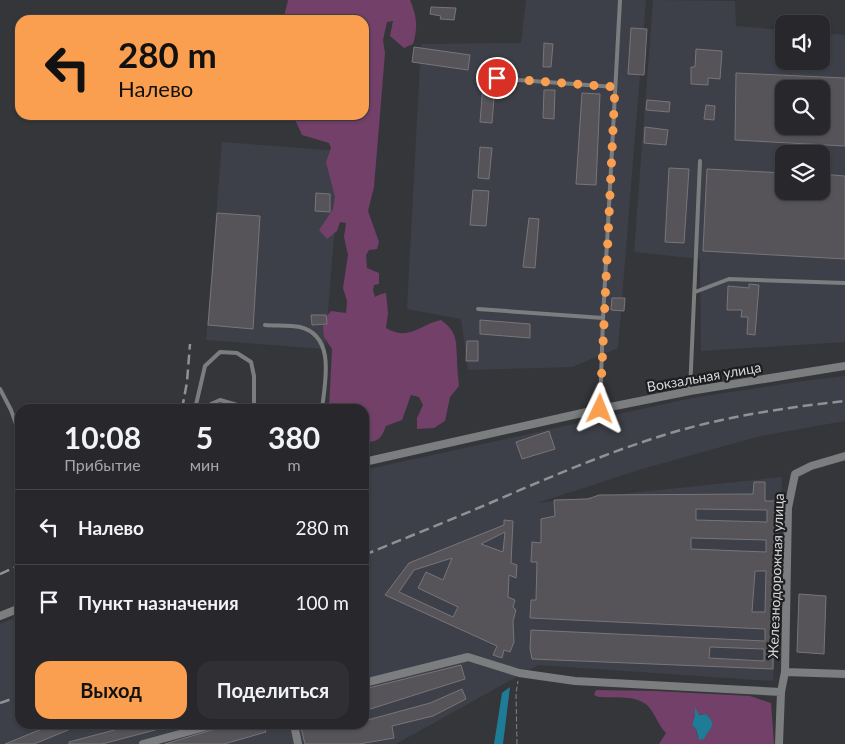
<!DOCTYPE html>
<html lang="ru">
<meta charset="utf-8">
<style>
:root{--surface:#28282c;--page:#303034;--text:#f1f3f6;--muted:#a5a6a9;--line:#444448;--accent:#fa9f4f}
body{margin:0;font-family:Lato,sans-serif;background:var(--page);color:var(--text);height:100vh;display:flex;flex-direction:column;font-size:19px;white-space:nowrap}
*{box-sizing:border-box;margin:0}
p{font-size:16px;color:var(--muted)}
.icon{flex:none;width:28px;height:28px;fill:none;stroke:currentColor;stroke-width:2;stroke-linecap:round;stroke-linejoin:round}
.map{position:relative;flex:1;overflow:hidden}
.drawer{position:absolute;left:15px;top:404px;width:354px;height:325px;display:flex;flex-direction:column;background:var(--surface);border-radius:15px;box-shadow:0 1px 4px #0004,0 0 0 1px var(--line)}
.drawer>*{flex:none}
.guide{position:absolute;left:15px;top:15px;width:354px;height:105px;border-radius:15px;box-shadow:0 1px 4px #0004,0 0 0 1px var(--line);background:#fa9f4f;color:#111;overflow:hidden}
.fabs{position:absolute;left:775px;top:15px;display:grid;gap:10px}
.fabs a{display:grid;place-items:center;width:55px;height:55px;border-radius:10px;background:var(--surface);box-shadow:0 1px 4px #0004,0 0 0 1px var(--line);font-size:25px}
.pin{position:absolute;display:grid;place-items:center;width:42px;height:42px;color:#fff;margin:-21px;border:2px solid #fff;border-radius:50%;box-shadow:0 1px 5px #0007}
.me{position:absolute;width:55px;margin:-28px;rotate:2deg;stroke-linejoin:round;filter:drop-shadow(0 0 4px #0008)}
.turn{display:flex;align-items:center;gap:18px;height:105px;padding:0 20px;font-size:22px}
.turn .icon{width:65px;height:65px;stroke-width:2.5}
.turn b{display:block;font-size:35px;line-height:42px}
.eta{display:flex;justify-content:space-evenly;align-items:center;height:85px;text-align:center}
.eta b{font-size:30px;font-weight:700;line-height:35px}
.cta{display:flex;gap:10px;margin-top:auto;padding:10px 20px}
.cta a{flex:1;height:58px;border-radius:15px;background:var(--accent);color:#111;font-size:20px;font-weight:700;line-height:58px;text-align:center}
.cta a+a{background:var(--page);color:var(--text)}
ul{padding:0;list-style:none}
li{display:flex;align-items:center;gap:15px;height:75px;padding:0 20px;border-top:1px solid var(--line)}
li div{flex:1}
li b{display:block;font-size:19px}
li em{font-style:normal}
.map>svg:first-child{display:block}
.built{fill:#3e4049;fill-rule:evenodd}
.green{fill:#724069;fill-rule:evenodd}
.water{fill:#1f7c96}
.building{fill:#565458;stroke:#777579;fill-rule:evenodd}
.lines{fill:none;stroke-linecap:round;stroke-linejoin:round}
.path{stroke:#828285;stroke-width:1;stroke-dasharray:5 2.5;stroke-linecap:butt}
.service{stroke:#7c7d7f;stroke-width:4}
.minor{stroke:#7c7d7f;stroke-width:8}
.rail{stroke:#909194;stroke-width:2.5;stroke-dasharray:10 5;stroke-linecap:butt}
.route{stroke:#fa9f4f;stroke-width:9;stroke-dasharray:0 16.2}
.labels{text-anchor:middle;stroke-width:4.5;stroke-linejoin:round;paint-order:stroke}
.street-label{font-size:14px;fill:#d8d8da;stroke:#1d1e1f}
</style>
<div class="map">
<svg width="845" height="744" viewBox="0 0 845 744">
<rect width="100%" height="100%" fill="#35363a"/>
<path class="built" d="M526,0H646L618,348L572,367L468,370L461,319L407,309L421,44L521,43Z
M653,0L735,1L736,26L784,30V61H821V33L845,35V342L701,351L700,259L634,252ZM784,89H821V126H784ZM784,154H821V191H784Z
M222,142L341,151L325,349L206,340Z
M845,376V421L760,436L642,469L537,503L782,477L773,681L538,665L396,744H0V624L20,616V724H364V470L692,398L810,380Z"/>
<path class="green" d="M288,0H410C417,17 418,27 413,44L404,48L390,36L393,21L387,22L383,40L385,53L374,187L368,211L379,242L377,249L369,250L366,255L367,268L379,273V284L374,285L373,290L375,297L381,294L386,293L388,313L386,328C410,342 420,324 441,320C457,332 456,339 457,358C457,367 458,377 459,386L450,397L445,421L434,428L417,429V418L423,405L419,397L411,395L402,420L386,426C381,439 378,442 364,442V409H329L332,349L324,337L323,327L326,317L331,311L346,313L347,301L343,288L348,255L344,237L346,223L340,222L337,231L327,239L319,230L333,209L335,197L326,162L331,148L329,143L302,135L293,115H364V20H285L284,17Z
M596,690L656,691L750,696L771,703L774,744H659L666,733C659,726 657,718 651,710C642,694 614,698 599,697L594,695ZM706,714C717,724 710,734 698,738L696,729L692,725L695,715Z"/>
<path class="water" d="M510,687L503,744H494L502,693Z
M695,707L699,715L706,714C719,726 708,729 704,739L699,740L696,729L692,725L695,715Z"/>
<path class="building" d="M431,7L456,8L454,20L440,19L441,16L430,14Z
M631,28L647,29L644,75L628,74Z
M544,43L553,44L551,67H543Z
M414,47L470,55L468,70L412,62Z
M696,49L722,51L720,79L708,78V85L691,84V67H695Z
M736,73L845,78V146L735,140ZM784,89H821V126H784Z
M483,85L495,86L492,123L480,122Z
M544,90H555L554,119L543,118Z
M582,93L600,94L596,185L576,184Z
M647,100L670,102L669,112L646,110Z
M706,105L715,106L714,120L704,119Z
M645,127L668,130L666,145L644,143Z
M480,147L492,148L489,179L478,178Z
M669,168L689,169L684,243L665,242Z
M707,169L784,173V191H821V174L845,176V259L703,251Z
M473,190L489,191L486,226L470,225Z
M316,193L330,194V212L315,211Z
M217,213L260,216L253,329L208,325Z
M529,218L539,219L535,268L523,267Z
M749,284L759,285L755,335L747,334L748,317H741L742,310H727L728,286L749,288Z
M612,298H625L624,311L611,310Z
M311,315H326L327,324L312,325Z
M480,320L530,324V338L480,334Z
M467,341H478V361H466Z
M549,431L555,449L522,459L516,442Z
M754,482H765V501H778L774,601L773,669L532,659L530,648L531,630L765,641V629L530,618L531,600H536L537,562H531L532,542L541,543V519L555,516L554,500L588,499L599,495L753,494ZM696,509L767,510V522L696,520ZM691,538L766,540V552L691,549ZM755,571H766L765,612H752ZM710,647L764,649V661L709,658Z
M504,520L513,521L511,563L517,565L516,578L509,575L508,597L515,600L513,607L516,610L513,621L514,642L510,652L504,650L502,658L493,655L497,646L385,595L409,563L504,525ZM505,532L503,552L481,544ZM452,558L443,580L426,572L418,588L458,607L453,617L399,592L414,570Z
M799,594L826,596L824,654L797,652Z
M461,665L465,679L364,711V689Z
M462,689L466,699L433,716L392,726L394,738L359,744H305L300,724H348V726L364,724V721L430,703Z
M54,724H83L34,744H5Z
M137,724H170V726L102,744H69V742Z
M232,724H263L266,732L224,744H165Z"/>
<g class="lines">
<path class="path" d="M517,744L516,693L518,681"/>
<path class="service" d="M478,77L615,87
M695,292L729,279L845,283
M478,309L603,318
M265,325C276,326 289,325 300,327C336,336 325,382 322,409
M0,389L11,410L20,435
M690,391L700,161
M195,409L205,366L220,352L237,353L251,362L254,376V409
M209,409L211,404L220,400L251,409
M600,409L603,318L620,0"/>
<path class="minor" d="M364,462L600,409L690,391L845,366
M0,616L20,608
M785,672L845,674
M364,683L468,657L519,673L575,681L781,692
M294,724L298,744
M143,744L216,724
M779,744L781,692L785,672L788,508L795,474L811,466L845,456"/>
<path class="rail" d="M182,409L187,382L190,344
M364,555C408,537 453,519 497,500C557,474 618,448 681,430C735,415 790,407 845,401
M0,574L20,565
M0,703L20,696"/>
</g>
<g class="lines">
<path class="route" d="M497,78L615,87L600,409"/>
</g>
<g class="labels">
<g class="street-label">
<text transform="translate(704 377) rotate(-10)" y="5">Вокзальная улица</text>
<text transform="translate(776 576) rotate(-88)" y="5">Железнодорожная улица</text>
</g>
</g>
</svg>
<div class="fabs">
<a><svg class="icon" aria-label="sound" viewBox="0 0 24 24"><path d="M4 9h4l5-4v14l-5-4H4zM17 9q2 3 0 6"/></svg></a>
<a><svg class="icon" aria-label="search" viewBox="0 0 24 24"><circle cx="10" cy="10" r="6"/><path d="M15 15l6 6"/></svg></a>
<a><svg class="icon" aria-label="layers" viewBox="0 0 24 24"><path d="M12 4l9 5-9 5-9-5zM3 14l9 5 9-5"/></svg></a>
</div>
<div class="pin" style="left:497px;top:78px;background:#d93025"><svg class="icon" aria-label="arrive" viewBox="0 0 24 24"><path d="M6 21V4h12l-3 4 3 4H6"/></svg></div>
<svg class="me" style="left:600px;top:409px" viewBox="-20 -20 40 40"><path d="M0-17L14 15 0 8-14 15z" fill="#fa9f4f" stroke="#fff" stroke-width="4"/></svg>
<div class="guide">
<div class="turn"><svg class="icon" aria-label="left" viewBox="0 0 24 24"><path d="M17 20v-9H6M10 6l-5 5 5 5"/></svg><div><b>280 m</b>Налево</div></div>
</div>
<section class="drawer">
<div class="eta">
<div><b>10:08</b><p>Прибытие</p></div>
<div><b>5</b><p>мин</p></div>
<div><b>380</b><p>m</p></div>
</div>
<ul>
<li><svg class="icon" aria-label="left" viewBox="0 0 24 24"><path d="M17 20v-9H6M10 6l-5 5 5 5"/></svg><div><b>Налево</b></div><em>280 m</em></li>
<li><svg class="icon" aria-label="arrive" viewBox="0 0 24 24"><path d="M6 21V4h12l-3 4 3 4H6"/></svg><div><b>Пункт назначения</b></div><em>100 m</em></li>
</ul>
<div class="cta"><a>Выход</a><a>Поделиться</a></div>
</section>
</div>
